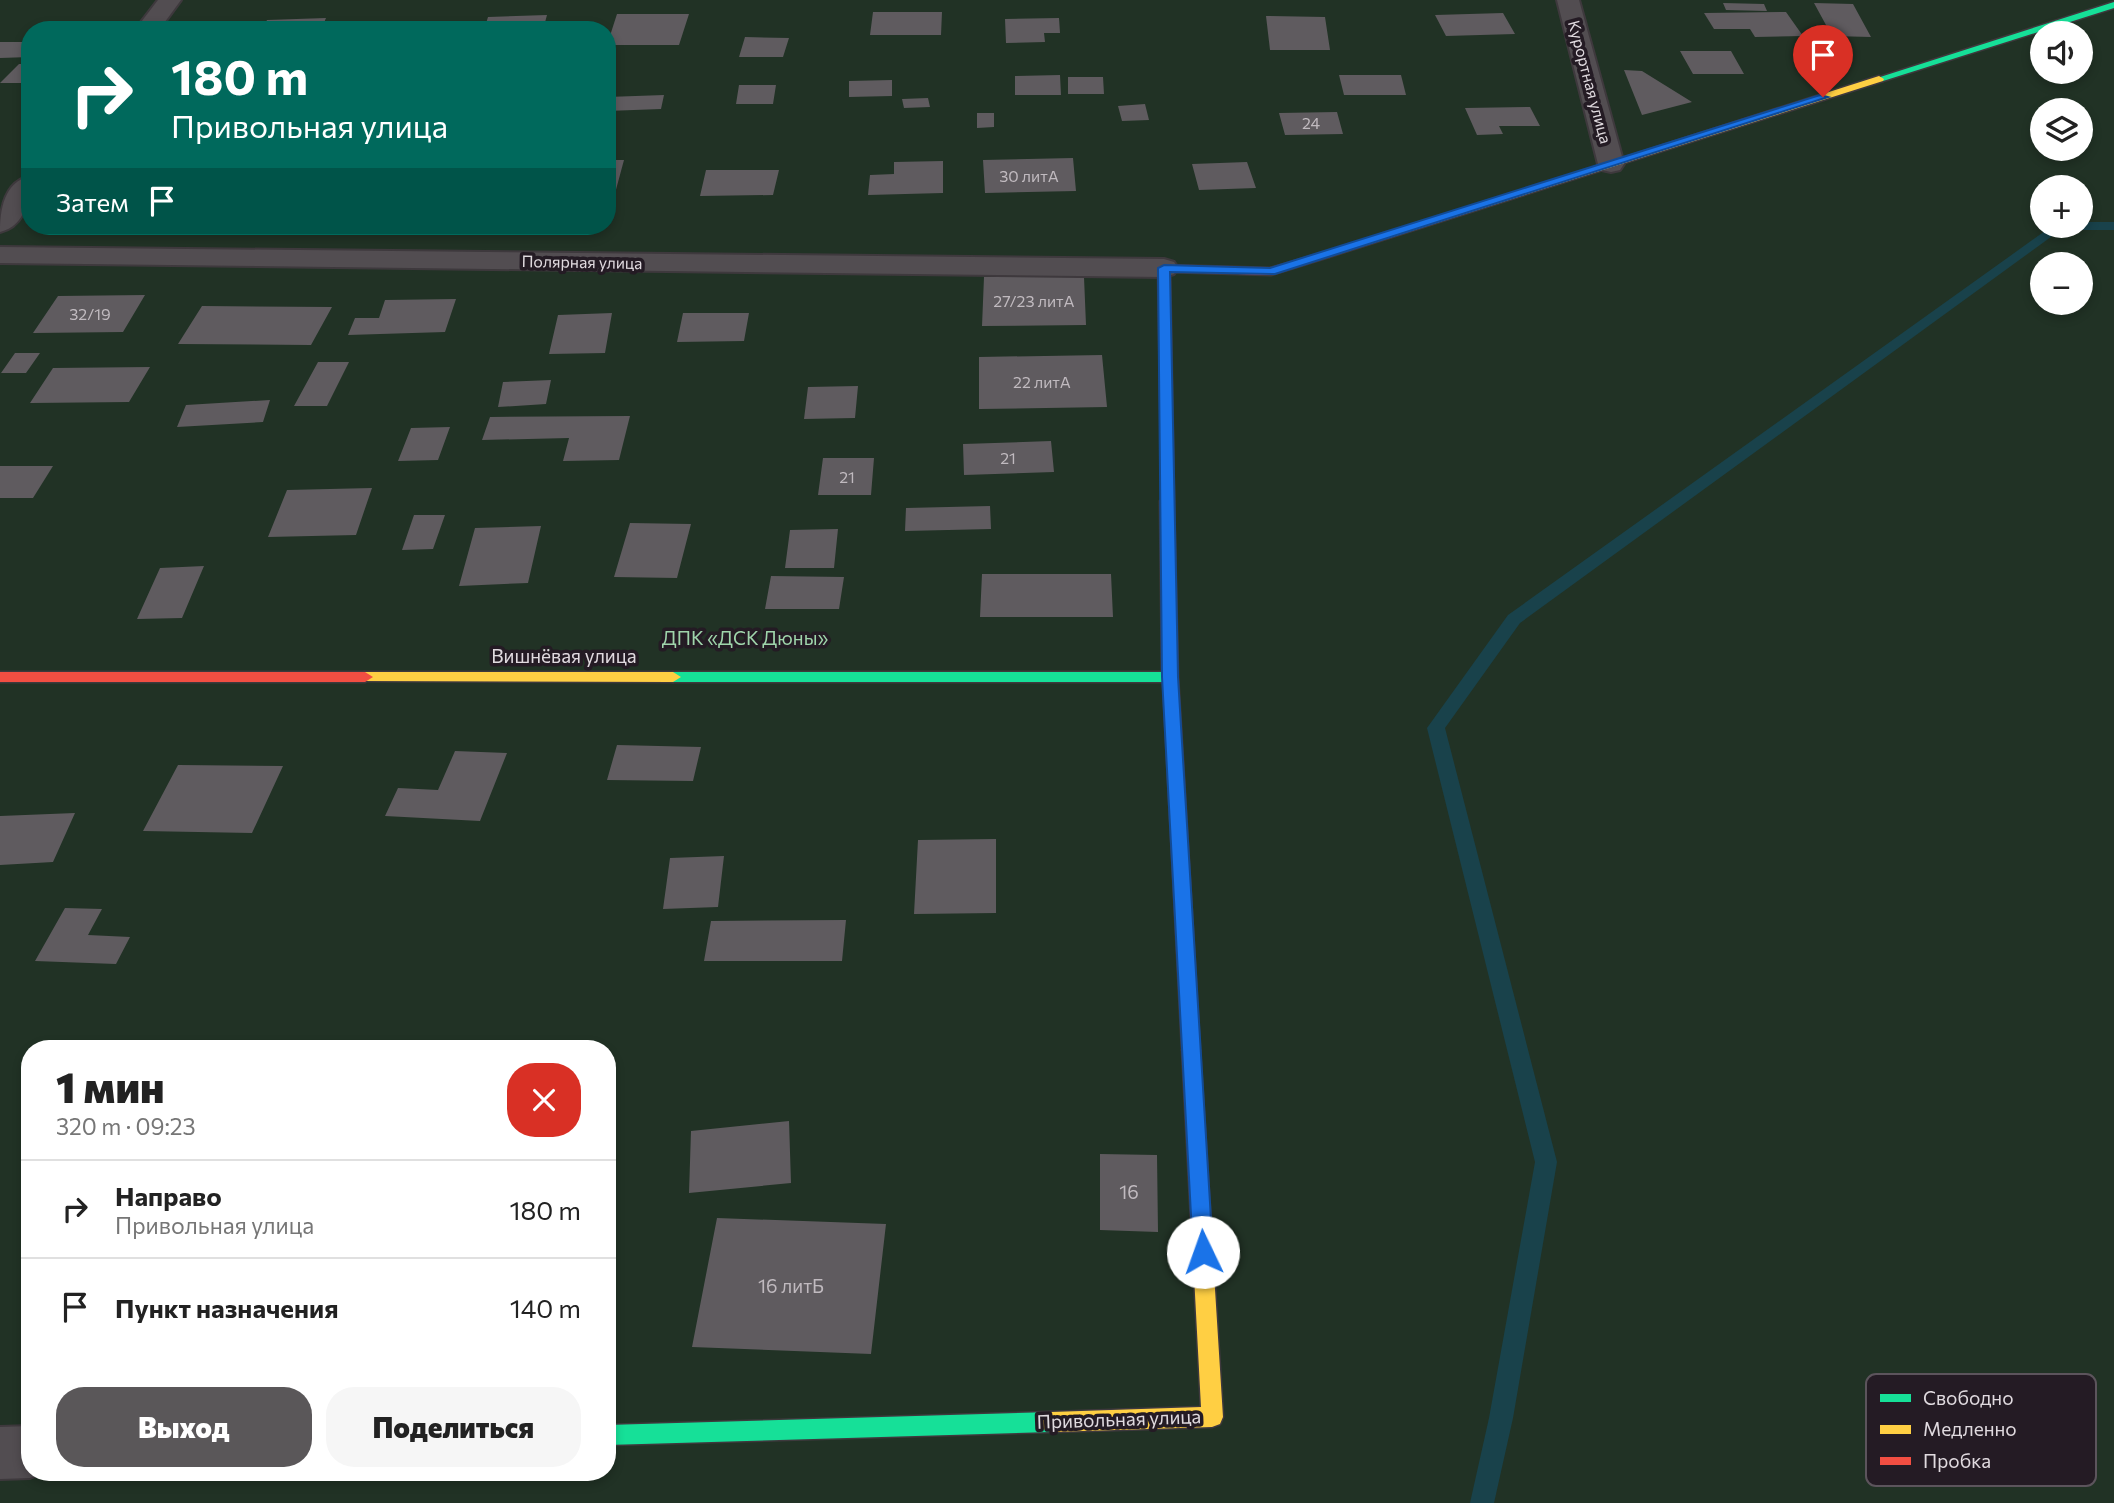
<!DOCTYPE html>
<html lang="ru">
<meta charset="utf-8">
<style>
:root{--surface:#fff;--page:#f6f6f6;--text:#222;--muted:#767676;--line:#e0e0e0;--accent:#5a5759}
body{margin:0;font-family:Commissioner,sans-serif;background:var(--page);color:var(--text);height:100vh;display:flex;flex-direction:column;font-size:26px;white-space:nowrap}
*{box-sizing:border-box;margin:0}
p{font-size:23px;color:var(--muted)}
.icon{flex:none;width:38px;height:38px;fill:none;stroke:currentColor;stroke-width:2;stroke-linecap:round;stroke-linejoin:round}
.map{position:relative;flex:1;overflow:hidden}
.details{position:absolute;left:21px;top:1040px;width:595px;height:441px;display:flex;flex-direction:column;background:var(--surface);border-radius:28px;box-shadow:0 4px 10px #0003}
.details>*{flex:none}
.top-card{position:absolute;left:21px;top:21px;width:595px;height:214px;border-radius:28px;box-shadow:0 4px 10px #0003;background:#00695c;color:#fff;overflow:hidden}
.controls{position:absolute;left:2030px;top:21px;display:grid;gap:14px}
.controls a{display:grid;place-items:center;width:63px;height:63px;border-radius:50%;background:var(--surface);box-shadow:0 4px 10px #0003;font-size:35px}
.pin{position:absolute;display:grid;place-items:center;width:60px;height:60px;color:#fff;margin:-72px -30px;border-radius:50% 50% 50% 0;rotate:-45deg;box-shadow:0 0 7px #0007}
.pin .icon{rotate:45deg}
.me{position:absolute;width:77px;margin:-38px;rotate:357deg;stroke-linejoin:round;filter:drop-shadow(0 0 5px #0008)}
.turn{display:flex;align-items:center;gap:24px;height:147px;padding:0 35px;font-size:32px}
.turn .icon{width:91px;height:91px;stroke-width:2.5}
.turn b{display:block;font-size:49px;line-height:60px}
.then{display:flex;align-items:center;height:66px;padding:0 35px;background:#0003;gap:14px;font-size:26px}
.round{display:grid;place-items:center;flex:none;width:74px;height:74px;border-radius:28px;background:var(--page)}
.headline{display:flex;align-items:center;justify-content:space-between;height:119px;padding:0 35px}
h1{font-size:42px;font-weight:800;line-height:52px}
.action{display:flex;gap:14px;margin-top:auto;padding:14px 35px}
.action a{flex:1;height:80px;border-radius:28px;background:var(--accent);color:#fff;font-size:28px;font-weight:800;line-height:80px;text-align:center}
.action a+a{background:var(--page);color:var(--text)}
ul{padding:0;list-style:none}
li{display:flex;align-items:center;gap:21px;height:98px;padding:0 35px;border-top:2px solid var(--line)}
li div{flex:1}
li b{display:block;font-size:26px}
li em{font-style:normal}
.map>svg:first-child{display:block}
.green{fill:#213225;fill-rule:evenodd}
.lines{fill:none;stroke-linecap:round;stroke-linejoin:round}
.stream{fill:#19424b;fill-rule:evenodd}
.building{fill:#5f5b5f}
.street-casing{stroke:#3e393d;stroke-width:4}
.fast-casing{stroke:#3e393d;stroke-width:3}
.slow-casing{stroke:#3e393d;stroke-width:3}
.jam-casing{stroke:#3e393d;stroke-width:3}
.street{fill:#524d51;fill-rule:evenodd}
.fast{fill:#16e098;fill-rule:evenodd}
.slow{fill:#ffcf43;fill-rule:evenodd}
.jam{fill:#f24e42;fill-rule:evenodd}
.route{fill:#1a73e8;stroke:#114b97;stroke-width:2}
.labels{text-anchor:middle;stroke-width:7;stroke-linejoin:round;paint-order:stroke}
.far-street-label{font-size:16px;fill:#e0dadf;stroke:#241b24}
.number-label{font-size:16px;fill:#c0babf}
.park-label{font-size:19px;fill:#9fd5ab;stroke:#241b24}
.street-label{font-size:19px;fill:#e0dadf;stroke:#241b24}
.near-number-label{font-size:19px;fill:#c0babf}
.key{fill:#241b24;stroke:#5c545c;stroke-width:2}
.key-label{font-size:19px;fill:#e0dadf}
</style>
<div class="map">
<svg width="2114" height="1503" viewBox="0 0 2114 1503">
<rect width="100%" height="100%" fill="#221d22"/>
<path class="green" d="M0,0H2114V1503H0ZM30,30H607V226H30ZM2042,33H2081V72H2042ZM2042,110H2081V149H2042ZM2042,187H2081V226H2042ZM2042,264H2081V303H2042ZM30,1048H607V1472H30Z"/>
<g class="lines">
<path class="stream" d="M2081,222H2114V230H2076L2070,226H2081Z
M2052,226H2066L1520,623L1445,728L1557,1162L1513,1418L1494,1503H1470L1489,1418L1535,1162L1427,728L1508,615Z"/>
</g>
<path class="building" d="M1723,3L1764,4L1767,11L1726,10Z
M1814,3L1853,4L1871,37L1832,36Z
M873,12H942L941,35H870Z
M1786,12L1803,36L1755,37L1750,29H1714L1704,13Z
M1503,13L1515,34L1446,36L1435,15Z
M617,14H689L679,45H607Z
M547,15L543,30H484L488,17Z
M1266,16L1325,17L1330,50H1270Z
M326,18L321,30H262L267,20Z
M1059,18L1060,33H1044L1045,42L1006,43L1005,19Z
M102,22L95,30H38L44,23Z
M745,37L789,38L783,57H739Z
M0,42H30V57L0,58Z
M1680,51H1731L1744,74H1693Z
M19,64H30V83H0Z
M1624,70L1642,71L1692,102L1642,115Z
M1060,75L1061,95H1015V76Z
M1339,75H1401L1406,95H1344Z
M1068,77H1103L1104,94H1068Z
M892,80V96L849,97V81Z
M739,85H776L773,104H736Z
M664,95L661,109L607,111V97Z
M928,98L930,107L904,108L902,99Z
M1145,104L1149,120L1122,121L1118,106Z
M1530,107L1540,126H1499L1503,134L1477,135L1465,108Z
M1337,112L1343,134L1285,135L1279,113Z
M977,113H994V127L977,128Z
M1073,158L1076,191L985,193L983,160Z
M607,160H624L614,197H607Z
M943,161V193L868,195L870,175L894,174V162Z
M1247,162L1256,188L1199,190L1192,164Z
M706,170H779L773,195L700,196Z
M984,277H1084L1086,325L982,326Z
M145,295L123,332L33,333L58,296Z
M456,299L445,332L348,335L355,318H379L385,300Z
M202,306L332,307L311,345L178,344Z
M612,313L605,353L549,354L558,315Z
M683,313H749L744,341L677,342Z
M15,353H40L26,373H1Z
M1102,355L1107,407L979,409V357Z
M318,362H349L327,406H294Z
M150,367L129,402L30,403L53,368Z
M551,380L546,404L498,407L503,382Z
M858,386L855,418L804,419L808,387Z
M270,400L263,422L177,427L186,405Z
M630,416L619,460L563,461L569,438L482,440L490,417Z
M450,427L438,460L398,461L411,428Z
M1051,441L1054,472L964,475L963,444Z
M823,458H874L871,495H818Z
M0,466H53L33,498H0Z
M372,488L356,535L268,537L287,490Z
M990,506L991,529L905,531L906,508Z
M414,515H445L433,549L402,550Z
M630,523L691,524L677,578L614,577Z
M541,526L528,583L459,586L475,528Z
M838,529L834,568H785L790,530Z
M204,566L182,618L137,619L160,568Z
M982,574H1111L1113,617H980Z
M771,576L844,577L839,609H765Z
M617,745L701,747L693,781L607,780Z
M455,751L507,753L480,821L385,816L398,788L438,790Z
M178,765L283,766L252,833L143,831Z
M75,813L53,862L0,865V816Z
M996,839V913L914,914L918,840Z
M724,856L718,907L663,909L670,858Z
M65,908L102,909L88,935L130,937L116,964L35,961Z
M846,920L842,961H704L711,921Z
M789,1121L791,1183L689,1193L691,1131Z
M1100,1154L1157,1155L1158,1232L1100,1230Z
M717,1218L886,1224L871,1354L692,1347Z"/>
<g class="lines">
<g class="street-casing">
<path id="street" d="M158,0H181L159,30H135Z
M1557,0H1579L1624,164L1620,170L1611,172L1602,170L1598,164Z
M30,176C30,198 26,226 0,232C0,210 4,182 30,176Z
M0,247L1164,259L1174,262L1178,268L1174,274L1164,277L0,263Z
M30,1426V1472H45L30,1478L0,1479V1427Z"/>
</g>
<g class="fast-casing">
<path id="fast" d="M2114,2V8L1883,81L1874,79Z
M1167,497L1174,501L1178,677L1200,1050L1197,1055L1191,1057L1185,1055L1182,1050L1163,682H673L665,677L673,672H1162L1160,501Z
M1051,1412L1059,1415L1062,1422L1059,1429L1051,1432L607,1445V1425Z"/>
</g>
<g class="slow-casing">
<path id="slow" d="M1879,76L1884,79L1883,81L1329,257L1319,255Z
M365,672H673L681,677L673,682L360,681L357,677L360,673Z
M1191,1043L1197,1045L1200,1050L1223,1417L1220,1424L1212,1427L1051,1432L1043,1429L1040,1422L1043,1415L1051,1412L1201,1407L1182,1050L1185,1045Z"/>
</g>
<g class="jam-casing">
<path id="jam" d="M1325,252L1331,255L1329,257L1271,275L1170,272L1174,501L1172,504H1162L1158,268L1164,265L1270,268Z
M0,672H365L373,677L365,682H0Z"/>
</g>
<use href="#street" class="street"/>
<use href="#fast" class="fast"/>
<use href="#slow" class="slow"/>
<use href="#jam" class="jam"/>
</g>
<path class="route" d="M1820,95L1828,97L1275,274L1170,272L1178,677L1213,1252L1210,1259L1203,1261L1196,1259L1193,1252L1162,677L1158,268L1164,265L1270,268Z"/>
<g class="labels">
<g class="far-street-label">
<text transform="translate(1590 82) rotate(75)" y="6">Курортная улица</text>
<text transform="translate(582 262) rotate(1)" y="6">Полярная улица</text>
</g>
<g class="number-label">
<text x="1311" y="129">24</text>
<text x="1029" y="182">30 литА</text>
<text x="1034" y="307">27/23 литА</text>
<text x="90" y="320">32/19</text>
<text x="1042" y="388">22 литА</text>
<text x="1008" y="464">21</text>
<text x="847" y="483">21</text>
</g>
<g class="park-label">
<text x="745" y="645">ДПК «ДСК Дюны»</text>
</g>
<g class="street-label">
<text x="564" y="663">Вишнёвая улица</text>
<text transform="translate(1119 1419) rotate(-2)" y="7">Привольная улица</text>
</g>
<g class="near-number-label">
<text x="1129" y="1199">16</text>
<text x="791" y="1293">16 литБ</text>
</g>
</g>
<rect x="1866" y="1374" width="230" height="112" rx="10" class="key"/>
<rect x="1880" y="1394" width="31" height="8" fill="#16e098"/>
<rect x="1880" y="1425" width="31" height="9" fill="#ffcf43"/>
<rect x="1880" y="1457" width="31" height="8" fill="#f24e42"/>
<g class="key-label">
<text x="1923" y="1405">Свободно</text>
<text x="1923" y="1436">Медленно</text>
<text x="1923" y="1468">Пробка</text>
</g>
</svg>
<div class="controls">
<a><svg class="icon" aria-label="sound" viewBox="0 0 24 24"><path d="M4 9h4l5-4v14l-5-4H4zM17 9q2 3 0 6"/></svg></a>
<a><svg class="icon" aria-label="layers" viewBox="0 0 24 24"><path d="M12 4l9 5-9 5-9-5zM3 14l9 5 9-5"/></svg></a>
<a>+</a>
<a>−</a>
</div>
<div class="pin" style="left:1823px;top:97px;background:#d93025"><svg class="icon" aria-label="arrive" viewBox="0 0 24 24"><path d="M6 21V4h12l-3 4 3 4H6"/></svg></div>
<svg class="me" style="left:1203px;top:1252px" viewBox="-20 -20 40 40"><circle r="19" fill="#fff"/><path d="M0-13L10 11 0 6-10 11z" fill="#1a73e8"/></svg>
<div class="top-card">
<div class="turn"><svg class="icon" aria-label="right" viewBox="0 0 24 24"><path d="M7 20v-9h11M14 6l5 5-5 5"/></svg><div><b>180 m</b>Привольная улица</div></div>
<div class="then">Затем<svg class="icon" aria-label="arrive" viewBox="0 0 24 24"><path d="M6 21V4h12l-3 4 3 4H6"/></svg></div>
</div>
<section class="details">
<div class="headline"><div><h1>1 мин</h1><p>320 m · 09:23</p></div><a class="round" style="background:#d93025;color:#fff"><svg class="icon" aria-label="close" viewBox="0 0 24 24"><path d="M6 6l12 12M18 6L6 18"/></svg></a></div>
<ul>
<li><svg class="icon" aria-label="right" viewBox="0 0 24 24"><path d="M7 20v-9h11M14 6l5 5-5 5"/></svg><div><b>Направо</b><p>Привольная улица</p></div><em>180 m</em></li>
<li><svg class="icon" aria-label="arrive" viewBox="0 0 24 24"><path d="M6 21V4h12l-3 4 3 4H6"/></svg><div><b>Пункт назначения</b></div><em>140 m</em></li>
</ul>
<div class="action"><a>Выход</a><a>Поделиться</a></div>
</section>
</div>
